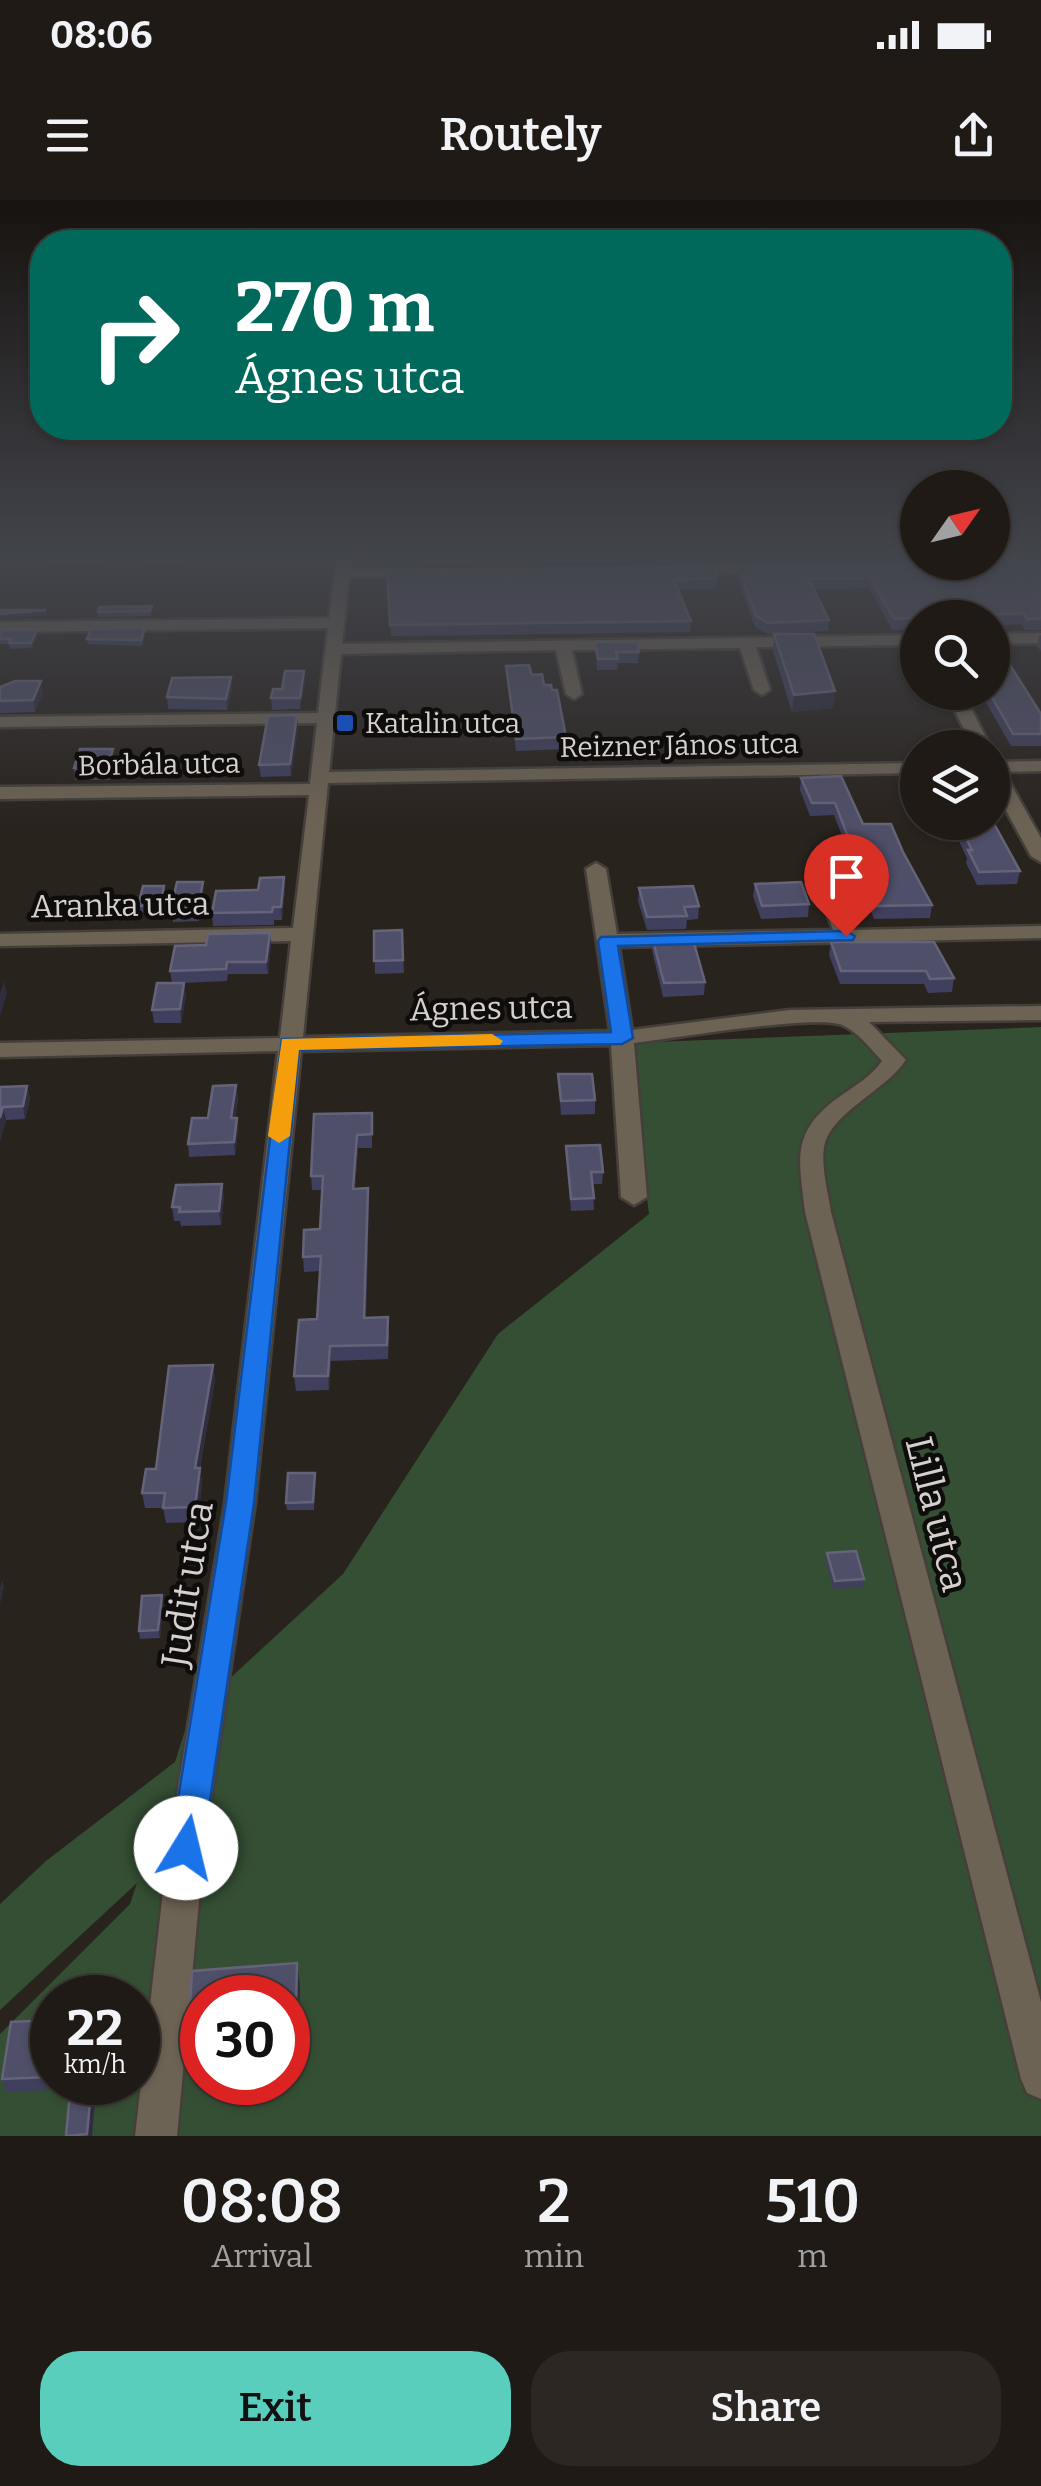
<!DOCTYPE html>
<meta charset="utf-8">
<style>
:root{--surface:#1f1a16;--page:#2c2723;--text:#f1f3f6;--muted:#a1a1a1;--line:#3c3835;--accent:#5acebd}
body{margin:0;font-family:Bitter,serif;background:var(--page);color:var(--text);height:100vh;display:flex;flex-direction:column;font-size:38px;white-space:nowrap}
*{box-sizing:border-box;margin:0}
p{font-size:32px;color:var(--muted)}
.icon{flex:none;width:55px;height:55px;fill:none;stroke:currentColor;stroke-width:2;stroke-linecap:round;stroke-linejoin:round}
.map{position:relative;height:1936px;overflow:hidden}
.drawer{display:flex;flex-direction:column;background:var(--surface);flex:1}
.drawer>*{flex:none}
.guide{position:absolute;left:30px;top:30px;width:982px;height:210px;border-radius:40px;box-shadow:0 2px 8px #0004,0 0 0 2px var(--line);background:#00695c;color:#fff;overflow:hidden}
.needle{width:65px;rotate:56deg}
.tools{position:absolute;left:900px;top:270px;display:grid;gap:20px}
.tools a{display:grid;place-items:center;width:110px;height:110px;border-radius:50%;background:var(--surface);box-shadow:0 2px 8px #0004,0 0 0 2px var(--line);font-size:50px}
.speed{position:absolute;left:30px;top:1775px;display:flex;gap:20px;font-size:50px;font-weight:700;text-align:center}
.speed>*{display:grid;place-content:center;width:130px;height:130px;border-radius:50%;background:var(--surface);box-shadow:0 2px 8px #0004,0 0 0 2px var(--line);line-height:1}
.speed small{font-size:25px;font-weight:400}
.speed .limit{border:15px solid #d22;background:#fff;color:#111}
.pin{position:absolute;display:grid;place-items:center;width:85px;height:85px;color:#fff;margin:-102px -42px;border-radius:50% 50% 50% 0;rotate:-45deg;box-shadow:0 0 10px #0007}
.pin .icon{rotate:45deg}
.me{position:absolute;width:110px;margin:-55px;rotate:9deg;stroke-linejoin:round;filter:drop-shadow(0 0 8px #0008)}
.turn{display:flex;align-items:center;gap:35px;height:210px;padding:0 40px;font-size:45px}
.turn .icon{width:130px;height:130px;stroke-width:2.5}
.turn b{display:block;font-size:70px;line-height:85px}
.eta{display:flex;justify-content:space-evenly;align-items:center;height:170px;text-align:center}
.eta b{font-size:60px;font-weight:600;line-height:70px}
.cta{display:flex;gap:20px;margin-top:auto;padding:20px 40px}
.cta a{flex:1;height:115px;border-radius:40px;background:var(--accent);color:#111;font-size:40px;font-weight:600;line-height:115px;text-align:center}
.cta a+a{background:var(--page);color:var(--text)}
.status{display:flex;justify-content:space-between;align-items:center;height:70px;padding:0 50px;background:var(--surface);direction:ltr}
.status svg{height:28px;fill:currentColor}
header{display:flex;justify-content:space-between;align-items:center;height:130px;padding:0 40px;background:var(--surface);font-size:45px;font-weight:600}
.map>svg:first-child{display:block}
.green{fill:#354f34;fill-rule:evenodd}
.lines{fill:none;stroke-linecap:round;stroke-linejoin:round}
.minor-casing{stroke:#453f3a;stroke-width:5}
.minor{fill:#6d6354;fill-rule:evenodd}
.wall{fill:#403f5d}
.shaded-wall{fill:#302d3f}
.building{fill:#504f69;stroke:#656379;stroke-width:2.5}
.route{fill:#1a73e8;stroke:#114b97;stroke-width:2.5}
.slow{fill:#f59e0b}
.transit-dot{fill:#1a4fb4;stroke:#0f0d0b;stroke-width:4}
.labels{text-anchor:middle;stroke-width:9;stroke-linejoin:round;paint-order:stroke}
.far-poi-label{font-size:28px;fill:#d5d0cd;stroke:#0f0d0b;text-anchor:start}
.far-street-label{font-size:28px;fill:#d5d0cd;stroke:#0f0d0b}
.street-label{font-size:32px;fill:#d5d0cd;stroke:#0f0d0b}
.near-street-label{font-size:38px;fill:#d5d0cd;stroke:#0f0d0b}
</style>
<div class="status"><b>08:06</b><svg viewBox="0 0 49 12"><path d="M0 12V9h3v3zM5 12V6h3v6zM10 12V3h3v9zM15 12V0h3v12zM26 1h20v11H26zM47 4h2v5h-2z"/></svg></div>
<header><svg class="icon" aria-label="menu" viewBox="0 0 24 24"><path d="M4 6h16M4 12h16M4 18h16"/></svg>Routely<svg class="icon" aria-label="share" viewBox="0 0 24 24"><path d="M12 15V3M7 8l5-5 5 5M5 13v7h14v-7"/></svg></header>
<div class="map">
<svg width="1041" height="1936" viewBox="0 0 1041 1936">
<rect width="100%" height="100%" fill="#29231e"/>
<path class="green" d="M1041,827V1936H0V1834L130,1704L137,1683L0,1810V1704L46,1661L175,1562L190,1515L343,1374L498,1134L649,1014L628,843ZM52,1798H138V1882H52ZM202,1798H288V1882H202Z"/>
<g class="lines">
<g class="minor-casing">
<path id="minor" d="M337,356H351L350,369H422L429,373L422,377H349L342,444L918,435V445L756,447L770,490L762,495L754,490L740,448L572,450L582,494L574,499L566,494L556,450L341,454L329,572L918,563V573L328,583L303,837L610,831L586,669L596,663L606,669L617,734L833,730L810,665L820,659L830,665L854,730L1041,726V738L619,747L632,830L790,810L1041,806V820L869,822L906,860C885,891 830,913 824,947C821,968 828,991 831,1012L1041,1802V1899L1027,1893L1021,1879L805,1012C799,959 790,932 839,897C854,886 871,877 882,861C870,848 858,832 842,825C816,814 670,839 634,843L647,997L634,1005L621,997L611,845L301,851L255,1303L204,1648L177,1936H135L168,1648L225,1303L278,851L0,857V843L280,838L291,741L0,746V734L293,728L309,595L0,599V587L310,584L317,523L0,527V517L318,513L328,428L0,432V422L329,418Z
M772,365L779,369L777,372L682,374L675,370L682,366Z
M1041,433V443L992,444V434Z
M946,492H963L991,548H973Z
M1041,561V571L1004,572L1041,638V662L1031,656L992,585V562Z"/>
</g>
<use href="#minor" class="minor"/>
</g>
<path class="wall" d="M48,356H105L102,365L49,364Z
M142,356H187L184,364L143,365Z
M387,356H618V362L387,364Z
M654,356H707L706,361H656Z
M756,356H918V358L758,360Z
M992,356H1041V357L992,358Z
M1041,362V430H1025L1021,424L992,426V418H918V429L892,430L869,388L814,390L829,420L828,431L767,434L755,427L737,377L738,366Z
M387,370L717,378V389L678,390L691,421L690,432L391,436Z
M99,407L152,412L151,416L98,417V412Z
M0,430H37L38,435L32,448L10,449L9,444H0Z
M145,434L142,446L88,444L87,439Z
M774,434L834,508L792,512L773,451Z
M1041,435V451L1037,447L1039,436Z
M595,442L639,452L638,463H618L617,470H597Z
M506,466L532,475L544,485L566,537V549L516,551Z
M231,477L232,489L227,510L168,509L167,497Z
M305,482L300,509L272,510L271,498L282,489Z
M0,487L43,492L35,512L0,513Z
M980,492H992L1041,514V546H1011Z
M297,515L298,527L291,576L261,577L259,565Z
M115,561L109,580H75L74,568Z
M801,578L903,652L932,705L930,718L874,719L866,698L868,685H874L860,654H849L834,615L810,616L800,590Z
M957,622H992L1020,671L1017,684L977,685L966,663L967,658L955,633Z
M284,677L285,690L282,720H274V725L213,726L212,713Z
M755,684L809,704L808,717L761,719L753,696Z
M164,686L165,692L161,712H139L138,706Z
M639,688L699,706L698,719L687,720L686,729L647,730L638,701Z
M204,694L199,721L173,722L171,708Z
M402,730L404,773L375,774L374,731Z
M270,733L271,745L268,774H228L227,781L184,783L186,796L181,823H154L152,810L172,783L170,771L206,745Z
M652,737L705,782L704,795L663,797L652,750Z
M831,742L954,778L952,792L928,793L924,784H840L829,755Z
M558,874L595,900V914L561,915Z
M236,885L238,898L235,918H237L238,930L235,955L189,957L188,944Z
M27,886L30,899L25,919L6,920L0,941V887Z
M372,913V948H358L355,988L369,1002L366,1118L389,1131L388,1159L331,1161L329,1190L296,1191L294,1176L317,1119L320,1071L304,1072L303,1057L320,1029L322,990H312L311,976Z
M566,946L603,972L602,984H593L594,1010L571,1011Z
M222,984L224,998L221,1025L181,1026L180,1021H174L172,1007Z
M213,1165L215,1180L200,1268L202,1283L198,1322L166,1323L163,1308H145L142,1293Z
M315,1273L314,1310H287L286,1303Z
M827,1353L864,1379L863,1387L833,1389L826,1361Z
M163,1403L160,1438L140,1439L139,1431Z
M297,1763L300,1784L298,1872L288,1873V1798H202V1880L192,1881L187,1860L192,1771Z
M52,1820V1882H101L100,1888H96L92,1936H66L70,1889L6,1892L2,1879Z"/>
<path class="shaded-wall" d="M46,410L47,415L0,419V414Z
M37,430L38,435L32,448L31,443Z
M304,471L305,482L300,509V498Z
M231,477L232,489L227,510L226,499Z
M41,481L43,492L35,512L33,500Z
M835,491L834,508L792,512L794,495Z
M297,515L298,527L291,576L290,564Z
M113,549L115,561L109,580L107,568Z
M284,677L285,690L282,720L281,707Z
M203,682L204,694L199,721L198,708Z
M270,733L271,745L268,774L266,762Z
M4,781L7,794L0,816V793Z
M184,783L186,796L181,823L180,809Z
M236,885L238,898L233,930L231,918Z
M27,886L30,899L25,919L23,906Z
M3,907L6,920L0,941V918Z
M237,918L238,930L235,955L234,942Z
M357,935L358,948L354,1003L353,989Z
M222,984L224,998L221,1025L219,1011Z
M368,988L369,1002L365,1132L364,1118Z
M330,1146L331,1161L329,1190L328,1176Z
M213,1165L215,1180L197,1283L195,1268Z
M200,1268L202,1283L198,1322L195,1307Z
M2,1380L4,1387L0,1404V1387Z
M162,1395L163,1403L160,1438L158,1430Z
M297,1763L300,1784L298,1872L295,1851Z
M92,1882H95L96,1888L92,1936H87Z"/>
<path class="building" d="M1041,362V419H1027L1023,413L894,419L870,378L809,379L829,420L768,423L756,416L738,366Z
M713,366L717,378L674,380L691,421L390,425L387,370Z
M152,406L150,411L98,412L99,407Z
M0,410H46L0,414Z
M145,428L141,440L87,439L91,429Z
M0,430H37L31,443H9L11,439H0Z
M774,434H814L835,491L794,495Z
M595,442H637L639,452H616L618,459H598Z
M992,457H1005L1041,514V534H1013L989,492H992Z
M529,465L532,475L542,474L544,485H551L552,490H557L566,537L516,539L506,466Z
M285,471H304L300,498H271L273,489H282Z
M231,477L226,499L167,497L172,478Z
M15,481H41L33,500L0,501V487Z
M297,515L290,564L259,565L268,516Z
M80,549H113L107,568H74Z
M841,576L863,624H891L903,652L932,705L876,706L868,685L881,684L862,641L850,642L835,603H812L801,578Z
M992,620L1020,671L979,672L968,650H972L958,622H992Z
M284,677L281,707H273L272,712L212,713L216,691L258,690L260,678Z
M177,682H203L198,708H171Z
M801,682L809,704L762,706L755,684Z
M143,686H164L160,705L138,706Z
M693,686L699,706L684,707L687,716L647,717L639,688Z
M402,730L403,760L374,761V731Z
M270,733L266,762H227L226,769L170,771L175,746L206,745L208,734Z
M692,736L705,782L664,783L652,737Z
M831,742H934L954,778L930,779L926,771H841Z
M157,783H184L180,809L152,810Z
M558,874H592L595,900L561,901Z
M236,885L231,918H237L234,942L188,944L192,918H208L213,886Z
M27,886L23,906L3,907L0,918V887Z
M372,913V934L357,935L353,989L368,988L364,1118L388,1117L387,1145L330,1146L328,1176H294L299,1120L317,1119L321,1056L303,1057L304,1030L320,1029L323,976H311L314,914Z
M600,945L603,972H591L594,998L571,999L566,946Z
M222,984L219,1011L179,1012L180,1007H172L176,985Z
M213,1165L195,1268H200L195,1307L163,1308L165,1293H142L146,1269H156L169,1166Z
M288,1273H315L313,1302L286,1303Z
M856,1351L864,1379L835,1381L827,1353Z
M162,1395L158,1430L139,1431L142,1396Z
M297,1763L295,1851L288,1852V1798H202V1858L187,1860L192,1771Z
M52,1820V1877L2,1879L11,1822Z
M71,1882H92L87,1934L66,1936Z"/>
<linearGradient id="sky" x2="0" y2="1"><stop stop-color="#171310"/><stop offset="0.57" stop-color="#43454c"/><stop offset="1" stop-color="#43454c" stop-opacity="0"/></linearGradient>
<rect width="1041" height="627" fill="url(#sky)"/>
<path class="route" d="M846,731L855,736L853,740L618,746L633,838L622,844L299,850L254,1303L203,1648L198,1659L186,1663L175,1659L170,1648L226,1303L282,839L611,832L598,741L601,737Z"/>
<path class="slow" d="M492,834L503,841L500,845L299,850L290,936L279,943L268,936L282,839Z"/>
<rect class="transit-dot" x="335" y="513" width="20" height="20" rx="5"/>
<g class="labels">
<g class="far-poi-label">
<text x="365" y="533">Katalin utca</text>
</g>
<g class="far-street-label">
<text transform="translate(679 545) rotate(-1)" y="10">Reizner János utca</text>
<text transform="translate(159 564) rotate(-1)" y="10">Borbála utca</text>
</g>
<g class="street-label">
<text transform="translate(120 705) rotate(-1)" y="11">Aranka utca</text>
<text transform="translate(491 808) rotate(-1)" y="11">Ágnes utca</text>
</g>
<g class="near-street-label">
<text transform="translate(937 1314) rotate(76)" y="13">Lilla utca</text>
<text transform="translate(187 1384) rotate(-81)" y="13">Judit utca</text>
</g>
</g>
</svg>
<div class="tools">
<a><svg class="needle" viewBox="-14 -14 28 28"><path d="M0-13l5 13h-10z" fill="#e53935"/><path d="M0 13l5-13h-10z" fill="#a1a1a1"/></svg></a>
<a><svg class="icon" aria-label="search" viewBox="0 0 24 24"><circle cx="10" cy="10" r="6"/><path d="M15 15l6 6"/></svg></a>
<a><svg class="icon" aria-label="layers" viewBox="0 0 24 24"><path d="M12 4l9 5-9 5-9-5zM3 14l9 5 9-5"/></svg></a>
</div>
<div class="speed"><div>22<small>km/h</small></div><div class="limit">30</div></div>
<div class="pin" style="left:846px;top:736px;background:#d93025"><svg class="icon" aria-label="arrive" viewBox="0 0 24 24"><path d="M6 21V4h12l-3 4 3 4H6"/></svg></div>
<svg class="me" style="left:186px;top:1648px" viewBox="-20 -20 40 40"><circle r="19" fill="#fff"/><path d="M0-13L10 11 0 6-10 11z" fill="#1a73e8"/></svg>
<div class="guide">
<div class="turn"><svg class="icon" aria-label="right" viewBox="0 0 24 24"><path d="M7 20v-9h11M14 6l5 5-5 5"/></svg><div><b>270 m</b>Ágnes utca</div></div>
</div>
</div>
<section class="drawer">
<div class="eta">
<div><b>08:08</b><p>Arrival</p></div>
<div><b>2</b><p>min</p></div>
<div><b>510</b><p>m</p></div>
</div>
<div class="cta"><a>Exit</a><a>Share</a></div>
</section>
